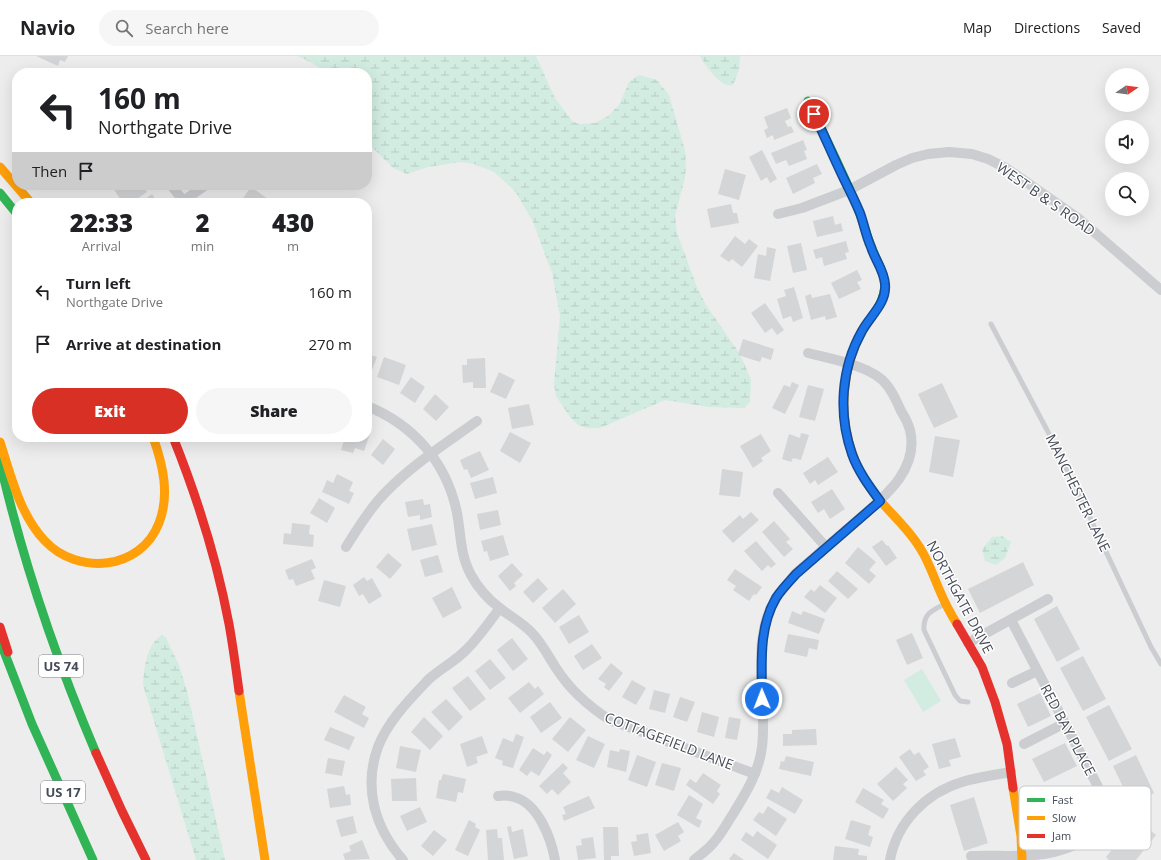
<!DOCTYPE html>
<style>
:root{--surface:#fff;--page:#f6f6f6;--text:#202124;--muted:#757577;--line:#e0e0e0;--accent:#d93025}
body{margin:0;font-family:"Open Sans",sans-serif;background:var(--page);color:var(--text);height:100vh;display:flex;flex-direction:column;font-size:15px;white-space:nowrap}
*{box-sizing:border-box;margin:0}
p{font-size:13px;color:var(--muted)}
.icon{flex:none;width:22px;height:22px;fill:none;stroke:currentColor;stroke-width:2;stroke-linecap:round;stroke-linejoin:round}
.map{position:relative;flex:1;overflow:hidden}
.panel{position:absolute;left:12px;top:142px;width:360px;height:244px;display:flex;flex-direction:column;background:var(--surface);border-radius:16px;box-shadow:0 4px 16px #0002}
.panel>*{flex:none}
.banner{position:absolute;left:12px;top:12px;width:360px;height:122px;border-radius:16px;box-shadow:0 4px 16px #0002;background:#fff;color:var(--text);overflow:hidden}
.needle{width:26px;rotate:77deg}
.fabs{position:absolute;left:1105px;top:12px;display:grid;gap:8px}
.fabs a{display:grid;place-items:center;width:44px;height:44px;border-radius:50%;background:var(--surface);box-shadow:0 4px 16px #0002;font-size:20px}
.pin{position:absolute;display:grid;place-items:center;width:34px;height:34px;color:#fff;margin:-17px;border:2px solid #fff;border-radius:50%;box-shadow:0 1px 4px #0007}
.me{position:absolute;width:44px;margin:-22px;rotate:359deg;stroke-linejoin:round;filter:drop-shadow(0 0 3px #0008)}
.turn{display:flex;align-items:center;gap:14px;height:84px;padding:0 20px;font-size:18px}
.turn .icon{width:52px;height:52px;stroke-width:2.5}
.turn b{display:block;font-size:28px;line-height:34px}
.then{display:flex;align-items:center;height:38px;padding:0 20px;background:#0003;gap:8px;font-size:15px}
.eta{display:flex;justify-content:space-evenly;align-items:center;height:68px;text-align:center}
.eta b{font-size:24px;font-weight:800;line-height:28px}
.button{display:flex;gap:8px;margin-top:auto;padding:8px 20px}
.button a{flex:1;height:46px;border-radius:24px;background:var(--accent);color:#fff;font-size:16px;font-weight:800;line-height:46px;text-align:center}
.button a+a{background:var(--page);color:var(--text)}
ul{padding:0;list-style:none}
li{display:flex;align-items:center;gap:12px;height:52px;padding:0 20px}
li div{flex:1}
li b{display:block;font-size:15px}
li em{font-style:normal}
header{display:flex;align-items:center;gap:24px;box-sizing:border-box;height:56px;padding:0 20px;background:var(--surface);border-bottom:1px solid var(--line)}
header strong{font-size:19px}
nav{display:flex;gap:22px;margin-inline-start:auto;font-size:14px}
.search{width:280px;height:36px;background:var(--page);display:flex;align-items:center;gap:10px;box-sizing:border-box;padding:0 14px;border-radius:22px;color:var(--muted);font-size:15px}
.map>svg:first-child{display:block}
.wetland{fill:url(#wetland-marsh)}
.pitch{fill:#d2ece2}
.building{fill:#d4d5d7}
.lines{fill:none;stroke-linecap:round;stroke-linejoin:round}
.lane{stroke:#cbcdd0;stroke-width:5}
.street{stroke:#cbcdd0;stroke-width:10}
.fast{stroke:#30b455;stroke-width:9}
.slow{stroke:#ff9f0a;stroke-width:9}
.jam{stroke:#e5322d;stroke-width:9}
.route-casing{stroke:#114b97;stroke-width:10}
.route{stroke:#1a73e8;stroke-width:7}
.labels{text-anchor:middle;stroke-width:3;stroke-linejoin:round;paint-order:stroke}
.shield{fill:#fff;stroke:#7d818a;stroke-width:1}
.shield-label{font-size:13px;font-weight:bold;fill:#454b58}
.street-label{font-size:14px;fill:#454b58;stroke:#fff}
.key{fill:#fff;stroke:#c7c9cd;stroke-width:1}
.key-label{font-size:11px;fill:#454b58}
</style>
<header>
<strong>Navio</strong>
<div class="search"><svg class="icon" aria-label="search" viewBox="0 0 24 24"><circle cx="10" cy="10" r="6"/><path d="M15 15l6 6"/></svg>Search here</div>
<nav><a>Map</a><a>Directions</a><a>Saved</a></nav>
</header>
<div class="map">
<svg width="1161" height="804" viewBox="0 0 1161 804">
<defs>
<pattern id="wetland-marsh" width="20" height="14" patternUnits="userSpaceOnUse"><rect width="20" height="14" fill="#d2ece2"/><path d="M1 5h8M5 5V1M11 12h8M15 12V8" fill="none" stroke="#b6ccc4"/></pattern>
</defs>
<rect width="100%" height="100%" fill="#ededed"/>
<path class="wetland" d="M298,0H536L555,42L572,65L579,68L595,67L608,60L619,49L629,26L639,19L657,24L669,39L685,94L686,109L685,122L675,160L677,177L697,231L706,249L740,298L751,324L750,346L744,352L709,351L665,344L600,372H586L578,369L570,361L556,340L554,328L560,260L552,217L533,166L515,135L494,116L474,108L460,106L428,111L407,118L393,112L372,91L367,82V17H326L316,9Z
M700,0H740L739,14L733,29C720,32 706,10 700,0Z
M1002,480L1011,486L1005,502L996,509L985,505L982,493L992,481Z
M162,579L166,582L179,609L187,635L225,804H196L143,629C144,612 146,589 162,579Z"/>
<path class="pitch" d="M922,613L941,645L923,656L904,624Z"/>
<path class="building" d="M36,0H68L65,6L60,4L58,10Z
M60,13V17H38V15Z
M787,52L791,62L785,65L788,71L791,70L794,76L774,84L773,79L767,82L764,74L768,72L764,61Z
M803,84L807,94L804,95L807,103L789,110L786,104L776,108L771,97Z
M762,94L777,123L770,127L767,121L761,125L749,101Z
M817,108L822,118L813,122L815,127L793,138L786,122Z
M725,113L746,119L739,144L718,138Z
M118,129H143L147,136L131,147H123L113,132Z
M251,131L268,143L265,147H244L241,145Z
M152,138L158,147H140Z
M731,148L733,157H737L739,167L711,172L707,153Z
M833,160L835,169L841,167L843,175L817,181L813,165Z
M735,180L745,188L749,183L758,190L742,211L732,203L729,206L720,200Z
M846,185L849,196L845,197L847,203L824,210L822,201L816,203L813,194Z
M801,187L807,214L793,217L787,190Z
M767,191L776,193L770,225L754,222L758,198L766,200Z
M857,214L862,224L857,226L861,233L839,243L831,227Z
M794,231L803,262L793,266L791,260L783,263L777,243L786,240L784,234Z
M811,238L812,242L830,238L837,261L826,264L825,260L811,264L805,240Z
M765,247L784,274L777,279L772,272L765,277L751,257Z
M743,283L774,293L771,304L762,301L760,306L738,299Z
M367,298L377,301L369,322H367Z
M384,301L406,309L399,329L377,321Z
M485,302L486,332H473V326L463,327L462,309H467V303Z
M499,316L515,324L506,343L490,336Z
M411,321L425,331L415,347L400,337Z
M792,326L799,329L785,358L772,352L784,329L790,331Z
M942,327L958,361L934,372L918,338Z
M808,329L824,333L815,365L799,361Z
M435,338L449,351L436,365L423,353Z
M529,348L534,369L512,373L508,352Z
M510,376L531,387L520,407L500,395Z
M367,377L370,378L364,395L355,392L353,397L341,394L345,381H367Z
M801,377L809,379L801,404L793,402L791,406L782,403L789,378L800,382Z
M761,378L771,395L761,402L763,405L753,412L740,390Z
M935,380L960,384L953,421L929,416Z
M383,383L395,393L383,409L371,399Z
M480,395L489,414L471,422L467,413L464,414L460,404Z
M828,401L838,416L818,429L815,424L810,428L803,417Z
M722,413L743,416L740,441L719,439Z
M337,418L353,426L349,435L354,437L349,448L322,436L327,424L333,427Z
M493,421L497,437L475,443L470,427Z
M832,433L845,453L830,463L824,453L818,457L811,446Z
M319,442L335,452L327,467L310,457Z
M423,443L424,449L430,448L432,461L420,464V459L408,461L405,446Z
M498,454L501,469L480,474L477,458Z
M751,456L759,464L733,487L722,475L740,459L743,463Z
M774,465L790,483L786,486L793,493L784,501L762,476Z
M292,467L310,469L309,478L314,479L313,491L283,488L284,477L291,478Z
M432,468L437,489L412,495L407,473Z
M503,479L509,499L490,505L487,495L484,496L481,485Z
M882,484L887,490L888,489L897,502L886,510L872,491Z
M756,485L776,508L771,512L768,509L762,515L744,495Z
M858,491L876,506L869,514L876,520L869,528L845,507Z
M388,497L402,509L390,523L376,511Z
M438,499L443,516L425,521L420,504Z
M312,503L316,512L311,514L315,523L296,530L293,523L289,524L285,514Z
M1023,506L1034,529L980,557L968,533Z
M512,507L523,519L514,527L516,530L510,535L498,520Z
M735,513L762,531L756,539L754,538L749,545L733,534L736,530L727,524Z
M837,515L858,533L848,543L828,525Z
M364,521L367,525L372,522L382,540L369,548L363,538L359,540L353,529Z
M538,522L548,533L533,547L523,536Z
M324,524L346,530L340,551L318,545Z
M820,529L837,542L825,557L804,541L811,533L814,536Z
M452,531L462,552L443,562L432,542Z
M563,533L576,548L555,567L542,552Z
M1057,550L1080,593L1057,606L1034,563Z
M792,555L801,559L803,555L825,563L819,578L788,567Z
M579,559L589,576L569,588L559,571Z
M912,577L923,602L907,609L896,584Z
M788,578L819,584L817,594L809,592L807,601L784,596Z
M512,582L528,603L513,615L497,594Z
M592,588L602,602L583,614L574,600Z
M1083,600L1106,643L1083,655L1060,612Z
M490,603L506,622L490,634L475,615Z
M611,607L623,617L609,635L604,631L606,628L598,623Z
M468,620L486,643L470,655L452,632Z
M632,624L646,632L636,649L622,641Z
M529,626L535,633L538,630L544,638L520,657L508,642Z
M654,634L670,638L665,657L649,653Z
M1040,637L1051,660L1028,671L1017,648Z
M344,639L366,651L362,658L369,662L364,672L334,656Z
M680,641L695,646L687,666L673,661Z
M446,643L463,661L449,675L431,656Z
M550,646L562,662L541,677L530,661Z
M1109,649L1132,693L1109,705L1086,661Z
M702,656L719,661L714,681L697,676Z
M424,661L443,680L430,694L411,676Z
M570,661L586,674L568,696L552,683Z
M729,661L741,663L737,684L725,682Z
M330,671L355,681L349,694L324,684Z
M816,673L817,689L783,690V678H792V674Z
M516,678L524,681L513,712L502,709L503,705L495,702L503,682L513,686Z
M482,680L488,697L476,701L478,707L467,711L460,688Z
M588,680L605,688L594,712L576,704Z
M955,682L961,701L949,704L951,710L939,713L932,688Z
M1065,687L1077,710L1044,726L1032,703Z
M400,690L421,694L416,716L396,712Z
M533,692L544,699L547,695L552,699L539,720L531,715L527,720L519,714Z
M620,693L630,695L626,716L607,711L610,694L619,696Z
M910,693L914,699L919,696L929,711L923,715L926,719L916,725L899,701Z
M637,699L656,706L647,731L628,724Z
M1136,699L1154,737L1144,742L1147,747L1134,754L1113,710Z
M786,700L814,706L811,720L779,713L781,705L784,706Z
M328,702L345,705L342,720L325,717Z
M563,707L568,712L563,717L571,726L558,739L552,733L547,738L539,730Z
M662,707L681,712L674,735L655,729Z
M896,711L908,724L903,728L907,732L893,745L877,728Z
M703,717L721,729L717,735L720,738L713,748L686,729L690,723L696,727Z
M443,718L466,723L463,737L458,736L456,746L436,742L439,724H441Z
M416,722L417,745H392L391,723Z
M344,730L346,739L350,738L351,749L330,752L327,733Z
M782,731L803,744L795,758L766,742L771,733L779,737Z
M863,732L884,744L881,748L889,753L883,763L855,746Z
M689,739L703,748L696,762L702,765L699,772L677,759Z
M589,740L595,752L564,765L562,759L566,758L563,751Z
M974,741L988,787L964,795L950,749Z
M768,750L787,763L776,780L753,764L759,756L763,758Z
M420,751L427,766L407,775L400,760Z
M353,760L357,777L341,781L336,764Z
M1137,763L1156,779L1136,804H1109L1106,801Z
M469,764L476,768L475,771L480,774L468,800L455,794Z
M851,764L871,770L868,779L873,781L870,791L845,783Z
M678,766L684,776L678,780L681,785L664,795L655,779Z
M511,770L512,776L523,773L528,800L514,803L507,771Z
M603,771H618L619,800H611V804H604Z
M497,773L498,782H502L504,804H488L486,774Z
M434,774L447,784L433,800L421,790Z
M757,775L777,789L768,803L741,784L746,776L753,781Z
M648,777L651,797L634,800L631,786L637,785L636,779Z
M593,781L596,802L578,804L576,790L582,789L581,783Z
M362,784L370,803L345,804L343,798L351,795L349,790Z
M835,790L859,793L858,799L867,800V804H833Z
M734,797L744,804H731L729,803Z"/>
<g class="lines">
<path class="lane" d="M991,268L1047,374L1083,447L1151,591L1161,608
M945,548C932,554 923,558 924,574L955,639L960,645L968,646"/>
<path class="street" d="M171,129L185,147
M183,145L206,129
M778,158L802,152L849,134L896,109L912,102L928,98L949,96L972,98L988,103L1006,112L1078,162L1161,234
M367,350C414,369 447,407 457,457C461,478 460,499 471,519C478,532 489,544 501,553C511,561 523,567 532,577C542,587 548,600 556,612C570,634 588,650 610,664L755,718
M778,437L826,491
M346,491C357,473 369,454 383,439C410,410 445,388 477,365
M968,587L1048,543
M1012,627L1037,615
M1024,688L1065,667
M498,740C503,739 508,739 514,741C538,747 551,782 555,804
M971,800C992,799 1014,801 1035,799C1055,798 1103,784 1108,761C1109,756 1108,751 1106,746L1011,564
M403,804C375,772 363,732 378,691C388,665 410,643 429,623C441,612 456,605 467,593C479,581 489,566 500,552
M694,804C701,798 709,793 714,786C722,777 727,767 733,758C746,737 759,716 762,691C768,643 749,585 776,542C782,533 789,526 795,518C815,501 834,484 853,468C880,444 920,416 910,374C908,367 905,361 901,355C897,346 893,336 886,328C872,310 831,303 808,297
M890,804C897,766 926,737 962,726C978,721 995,719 1011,716"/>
<path class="fast" d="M808,45C825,81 843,116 858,153C863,165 866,178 871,190C876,205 888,220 884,236C881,253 866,266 859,281
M0,137L17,158
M0,406C23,506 56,603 96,697
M0,585L32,668L93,804"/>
<path class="slow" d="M0,111L31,147
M859,281C834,334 840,395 877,441C891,458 909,473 920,492C928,504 933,519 939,533C944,545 950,557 957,568
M0,386C11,420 20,459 45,485C78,520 141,514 159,467C170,439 163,409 153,381
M239,635L265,804
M1013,732L1021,780L1022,804"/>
<path class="jam" d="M173,381C197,441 217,504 229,568C233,590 236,613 239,635
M957,568L982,611L995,646L1007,688L1013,732
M0,571L8,596
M96,697L122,755L146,804"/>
</g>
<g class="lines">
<g class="route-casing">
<path id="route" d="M762,643C762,609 758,573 776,542C781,534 789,526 796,518L880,445C869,430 858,415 852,398C838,358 841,312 862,275C870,260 887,247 885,228C884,214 875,204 871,191C866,180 864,168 860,157C855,145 849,133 843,121C833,100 824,79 814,58"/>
</g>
<use href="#route" class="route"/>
</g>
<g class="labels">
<g class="shield">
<rect x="39" y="599" width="44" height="22" rx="3"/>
<rect x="41" y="725" width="44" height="22" rx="3"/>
</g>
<g class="shield-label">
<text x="61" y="615">US 74</text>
<text x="63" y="741">US 17</text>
</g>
<g class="street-label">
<text transform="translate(1046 143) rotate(35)" y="5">WEST B &amp; S ROAD</text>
<text transform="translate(1078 437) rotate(64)" y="5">MANCHESTER LANE</text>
<text transform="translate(960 541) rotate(62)" y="5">NORTHGATE DRIVE</text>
<text transform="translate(1068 674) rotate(62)" y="5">RED BAY PLACE</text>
<text transform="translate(669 685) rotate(21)" y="5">COTTAGEFIELD LANE</text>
</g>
</g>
<rect x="1019" y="730" width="132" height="64" rx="6" class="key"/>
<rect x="1027" y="742" width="18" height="4" fill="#30b455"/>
<rect x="1027" y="760" width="18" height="4" fill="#ff9f0a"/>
<rect x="1027" y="778" width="18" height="4" fill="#e5322d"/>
<g class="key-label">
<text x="1052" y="748">Fast</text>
<text x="1052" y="766">Slow</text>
<text x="1052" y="784">Jam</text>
</g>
</svg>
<div class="fabs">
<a><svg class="needle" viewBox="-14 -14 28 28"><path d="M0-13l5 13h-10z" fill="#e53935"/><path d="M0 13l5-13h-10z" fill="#757577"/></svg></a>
<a><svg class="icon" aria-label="sound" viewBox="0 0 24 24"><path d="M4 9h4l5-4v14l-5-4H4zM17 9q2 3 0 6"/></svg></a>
<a><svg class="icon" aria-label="search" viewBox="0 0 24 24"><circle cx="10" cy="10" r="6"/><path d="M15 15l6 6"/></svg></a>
</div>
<div class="pin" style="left:814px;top:58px;background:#d93025"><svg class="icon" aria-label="arrive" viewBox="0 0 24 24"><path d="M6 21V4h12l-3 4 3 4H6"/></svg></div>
<svg class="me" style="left:762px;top:643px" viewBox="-20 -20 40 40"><circle r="17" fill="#1a73e8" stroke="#fff" stroke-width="3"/><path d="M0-11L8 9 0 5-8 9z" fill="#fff"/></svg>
<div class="banner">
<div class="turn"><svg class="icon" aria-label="left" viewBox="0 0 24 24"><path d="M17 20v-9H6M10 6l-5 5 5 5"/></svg><div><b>160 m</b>Northgate Drive</div></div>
<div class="then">Then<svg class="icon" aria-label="arrive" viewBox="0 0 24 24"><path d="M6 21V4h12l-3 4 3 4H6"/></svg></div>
</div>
<section class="panel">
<div class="eta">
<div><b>22:33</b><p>Arrival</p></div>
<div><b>2</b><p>min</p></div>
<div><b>430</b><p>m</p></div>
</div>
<ul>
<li><svg class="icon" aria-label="left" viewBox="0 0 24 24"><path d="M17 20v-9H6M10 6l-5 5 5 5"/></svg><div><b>Turn left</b><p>Northgate Drive</p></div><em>160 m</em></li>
<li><svg class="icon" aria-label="arrive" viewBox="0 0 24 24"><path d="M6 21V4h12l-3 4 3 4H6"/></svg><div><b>Arrive at destination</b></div><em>270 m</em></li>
</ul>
<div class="button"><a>Exit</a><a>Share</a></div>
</section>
</div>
